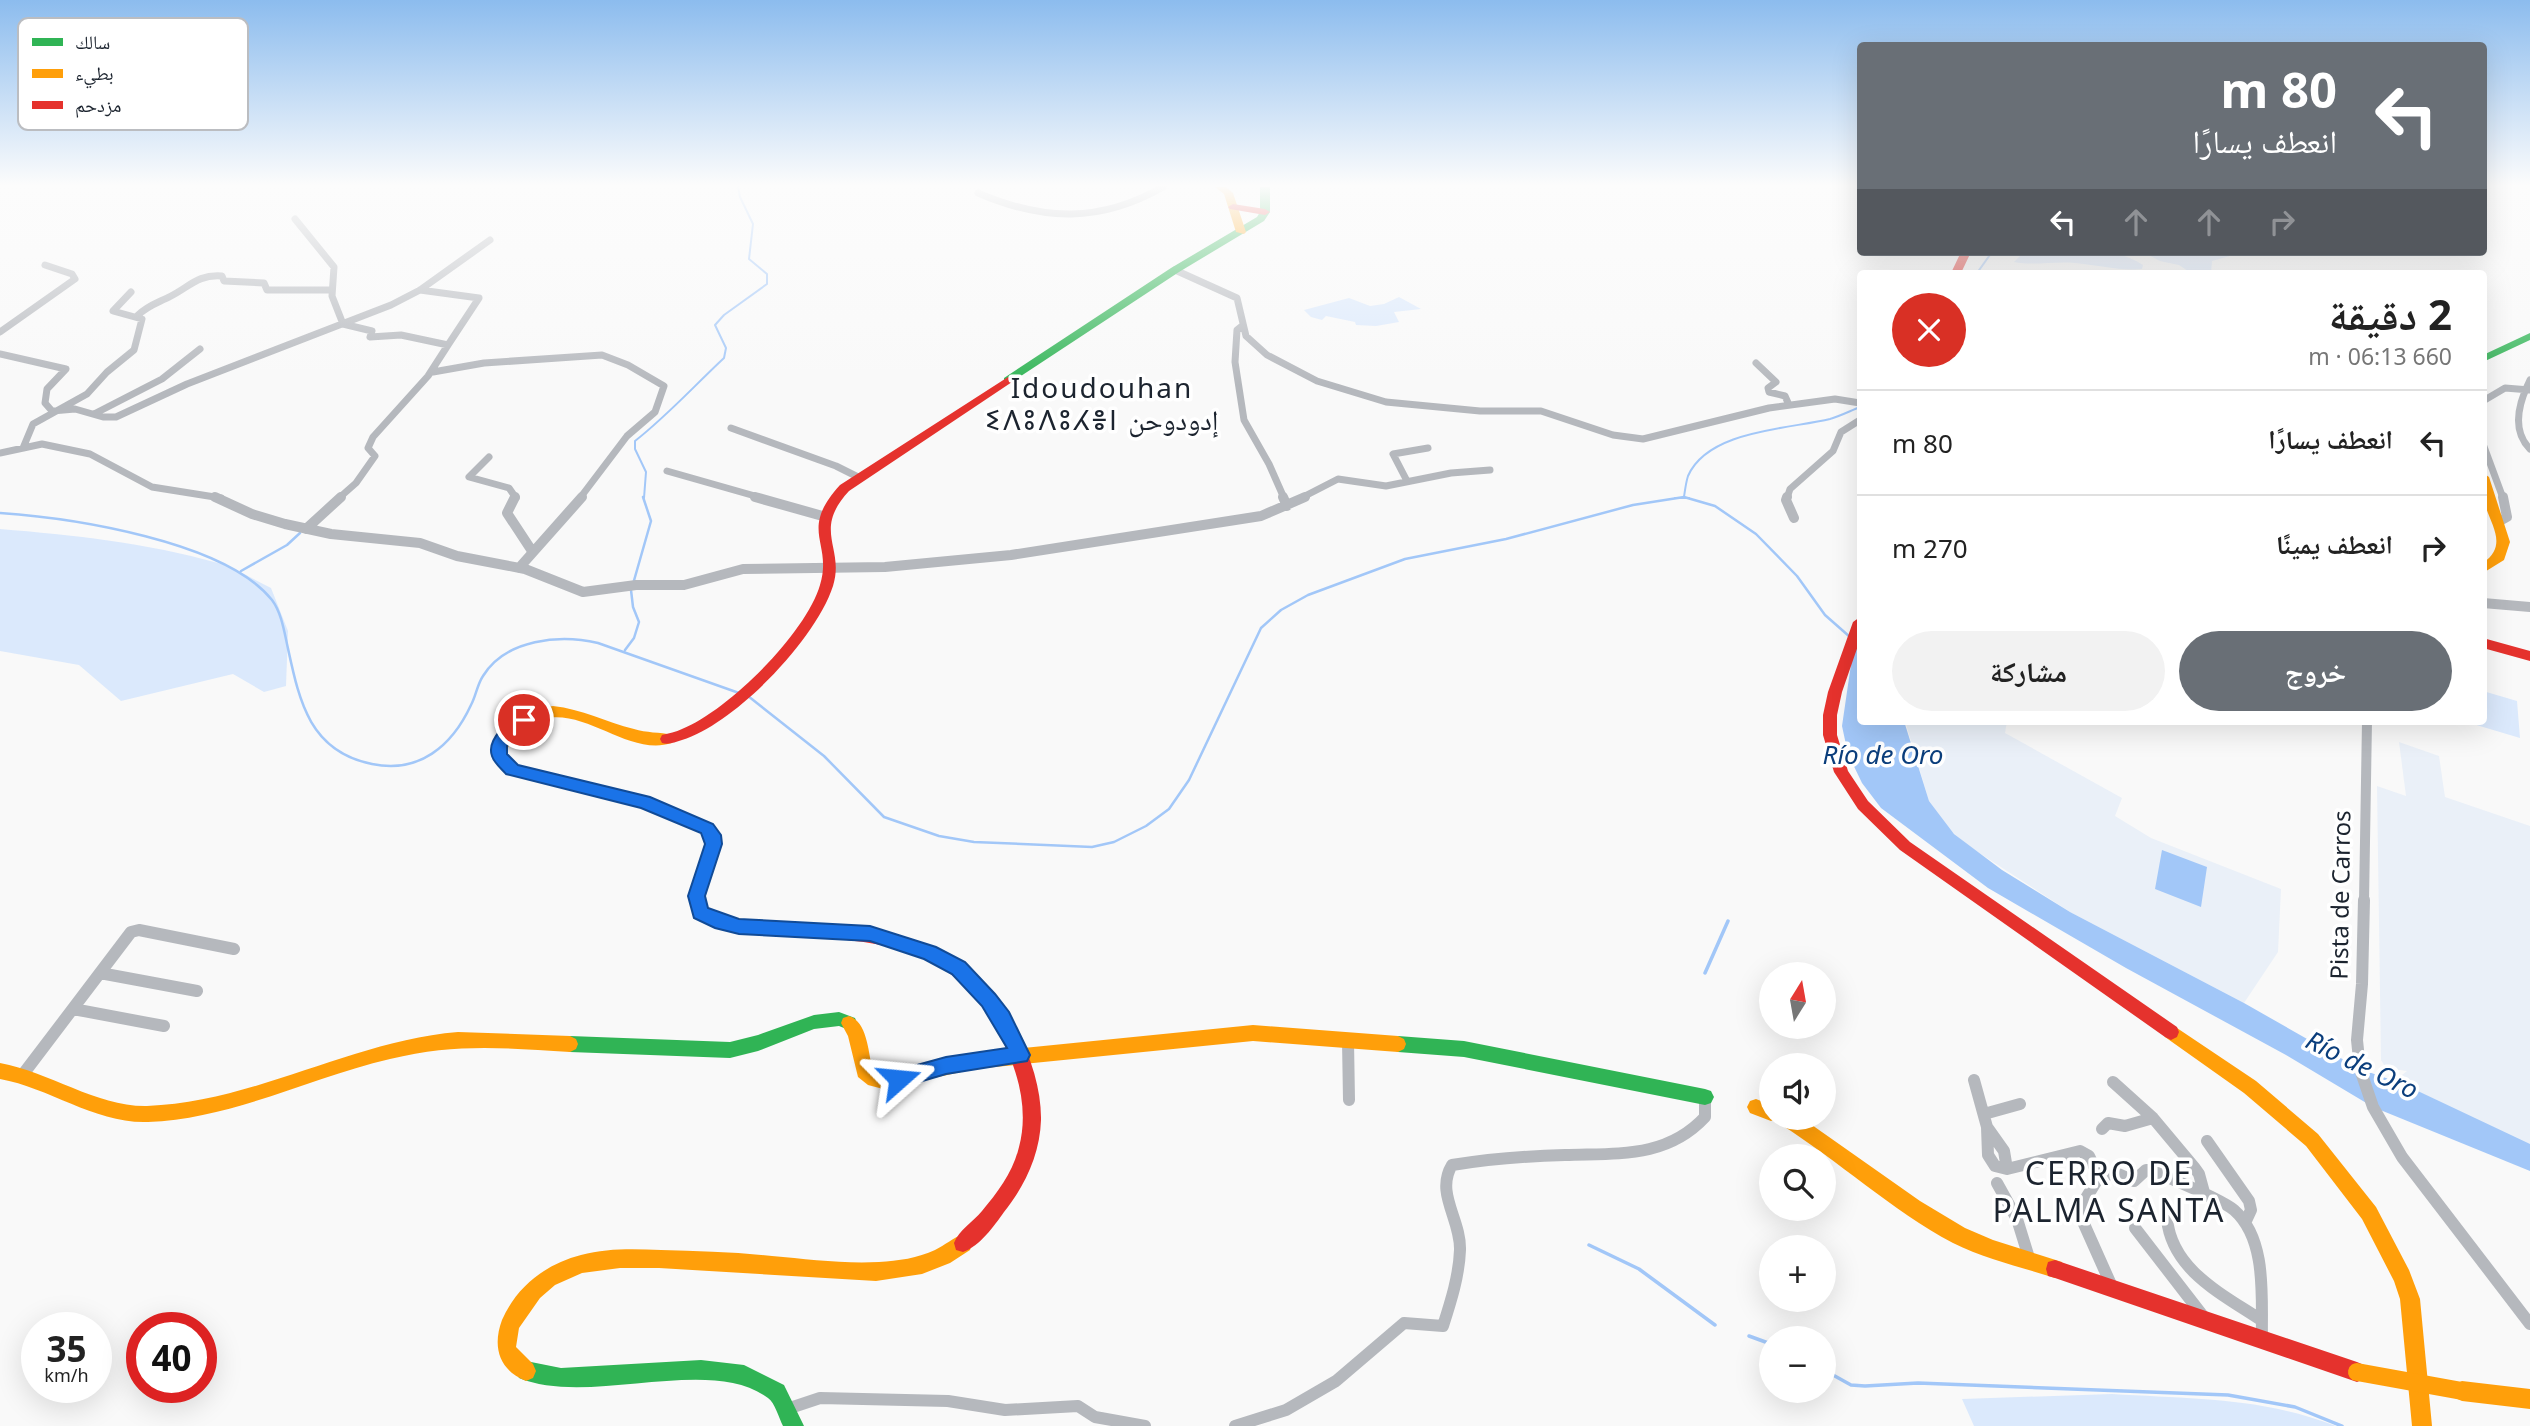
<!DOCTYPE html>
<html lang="ar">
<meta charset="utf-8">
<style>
:root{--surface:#fff;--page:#f2f2f2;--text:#222;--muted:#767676;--line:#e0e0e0;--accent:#696f76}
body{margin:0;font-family:"Noto Sans","Noto Naskh Arabic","Noto Sans Tifinagh",sans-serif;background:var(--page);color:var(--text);direction:rtl;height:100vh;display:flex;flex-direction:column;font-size:26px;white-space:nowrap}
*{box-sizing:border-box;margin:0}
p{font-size:23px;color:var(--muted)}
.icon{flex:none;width:38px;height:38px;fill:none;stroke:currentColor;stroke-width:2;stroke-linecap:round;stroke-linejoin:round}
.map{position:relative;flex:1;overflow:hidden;direction:ltr}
.details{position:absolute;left:1857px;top:270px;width:630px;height:455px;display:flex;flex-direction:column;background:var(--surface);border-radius:7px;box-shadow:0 7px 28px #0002;direction:rtl}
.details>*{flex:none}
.banner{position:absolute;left:1857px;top:42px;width:630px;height:214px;border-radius:7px;box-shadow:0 7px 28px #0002;direction:rtl;background:#696f76;color:#fff;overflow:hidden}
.needle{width:46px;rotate:11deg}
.controls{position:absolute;left:1759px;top:962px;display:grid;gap:14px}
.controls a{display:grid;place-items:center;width:77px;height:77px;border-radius:50%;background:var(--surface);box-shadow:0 7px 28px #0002;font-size:35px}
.speed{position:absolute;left:21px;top:1312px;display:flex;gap:14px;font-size:35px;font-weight:700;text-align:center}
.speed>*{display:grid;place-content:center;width:91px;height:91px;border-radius:50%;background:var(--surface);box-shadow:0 7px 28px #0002;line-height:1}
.speed small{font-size:18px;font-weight:400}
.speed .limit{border:10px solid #d22;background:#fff;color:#111}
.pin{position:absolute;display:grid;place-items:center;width:60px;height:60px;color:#fff;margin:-30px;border:4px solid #fff;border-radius:50%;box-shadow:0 2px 7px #0007}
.me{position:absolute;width:77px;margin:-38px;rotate:72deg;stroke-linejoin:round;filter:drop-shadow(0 0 5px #0008)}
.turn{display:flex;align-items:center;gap:24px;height:147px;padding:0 35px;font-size:32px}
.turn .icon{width:91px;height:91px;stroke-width:2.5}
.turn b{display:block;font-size:49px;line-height:60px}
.lanes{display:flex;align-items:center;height:66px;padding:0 35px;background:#0003;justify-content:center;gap:35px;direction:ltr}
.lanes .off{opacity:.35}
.round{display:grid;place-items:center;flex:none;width:74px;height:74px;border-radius:37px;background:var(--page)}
.headline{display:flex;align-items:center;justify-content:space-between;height:119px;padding:0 35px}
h1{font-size:42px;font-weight:700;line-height:52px}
.cta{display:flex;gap:14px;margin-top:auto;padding:14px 35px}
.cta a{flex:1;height:80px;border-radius:42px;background:var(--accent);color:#fff;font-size:28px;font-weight:700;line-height:80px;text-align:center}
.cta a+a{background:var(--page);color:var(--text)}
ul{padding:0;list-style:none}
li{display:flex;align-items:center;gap:21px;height:105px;padding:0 35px;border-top:2px solid var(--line)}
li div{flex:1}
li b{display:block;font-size:26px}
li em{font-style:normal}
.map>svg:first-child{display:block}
.built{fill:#eaf0f8}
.green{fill:#dbe9fc}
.water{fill:#a2c7f8}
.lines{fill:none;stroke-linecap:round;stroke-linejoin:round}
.stream-far2{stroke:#a2c7f8;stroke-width:2}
.stream-far1{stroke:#a2c7f8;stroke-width:2.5}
.stream{stroke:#a2c7f8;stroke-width:3.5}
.street-far2{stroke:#b5b8bd;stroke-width:7}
.street-far1{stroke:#b5b8bd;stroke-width:10}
.street{stroke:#b5b8bd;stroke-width:12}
.fast{fill:#30b455;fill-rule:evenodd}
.slow{fill:#ff9f0a;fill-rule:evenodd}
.jam{fill:#e5322d;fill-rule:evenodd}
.slow-bridge{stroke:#ff9f0a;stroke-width:18}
.route{fill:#1a73e8;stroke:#114b97;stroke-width:2}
.labels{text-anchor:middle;stroke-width:7;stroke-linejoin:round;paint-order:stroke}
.street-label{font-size:24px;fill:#1c242f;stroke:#fff}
.water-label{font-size:26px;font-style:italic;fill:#0b3e7c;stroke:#fff}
.quarter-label{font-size:28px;letter-spacing:2px;fill:#1c242f;stroke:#fff}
.near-neighbourhood-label{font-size:32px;letter-spacing:2px;fill:#1c242f;stroke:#fff}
.key{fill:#fff;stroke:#bbbdc1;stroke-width:2}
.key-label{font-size:19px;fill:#1c242f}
</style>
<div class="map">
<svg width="2530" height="1426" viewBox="0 0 2530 1426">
<rect width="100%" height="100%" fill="#f9f9f9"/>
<path class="built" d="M1905,721H2007L2005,733L2122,798L2115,816L2151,838L2281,889L2278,952L2244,1003L2070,912L1967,845L1950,830L1929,801Z
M2399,742L2439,756L2445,797L2530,826V1146L2403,1084L2402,1075L2407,1071L2386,1068L2381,1060L2377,786L2406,796Z"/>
<path class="green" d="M2024,252C2061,252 2111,243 2143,265L2142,269C2120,271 2097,265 2075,263C2053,261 2034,266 2014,262Z
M2143,252H2244L2212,261L2211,273H2191L2179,265L2160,261Z
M1399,297L1421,309L1394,312L1399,322L1376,326L1356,325L1355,322L1326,316L1322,320L1311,317L1304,310L1349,298L1370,306L1384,304Z
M0,529C73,535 147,543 218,563C236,568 254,580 271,588L288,631L286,686L264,692L233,674L121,701L79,665L0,651Z
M2483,691L2517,701L2520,738L2463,721H2483Z
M2112,1394C2191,1399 2261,1397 2336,1426H1974L1962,1399Z"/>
<path class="water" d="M1855,637L1860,644V721H1904L1929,801L1954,834L2002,870L2070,912L2244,1003L2360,1069L2403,1084L2530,1144V1171L2373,1107L2286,1055L2126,968L1988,888L1881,808L1862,783L1848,754L1842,726Z
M2162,850L2207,867L2201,907L2155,889Z"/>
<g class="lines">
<path class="stream-far2" d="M1977,273L1992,252
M1684,497C1685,490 1686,482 1688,476C1708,430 1789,429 1830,419C1840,416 1850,411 1860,407
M644,498L646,472L635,449V441C667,416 694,386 724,358L726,348L715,325L724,315L767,284V274L749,259L753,224L740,197L738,187
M1675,498H1689"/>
<path class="stream-far1" d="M0,513C72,518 225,541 272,600C281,612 284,630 287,644C299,699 308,751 372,764C419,774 452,746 471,705C476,696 477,685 483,676C506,639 560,634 598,643L739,693
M241,571L287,545L300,533
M633,584L651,521L643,497
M625,650L634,638L639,622L633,607L631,590
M748,696L824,756L884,817L939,836L974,842L1092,847L1114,842L1146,826L1169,809L1189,780L1261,628L1281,610L1308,595L1405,559L1506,539L1633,505L1684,497L1715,506L1756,534L1797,576L1825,615L1850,637"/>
<path class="stream" d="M1705,973L1728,921
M1589,1245L1639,1269L1715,1325
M1749,1336L1771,1344
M1824,1370L1851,1385L1865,1386L1918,1383L2228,1395L2295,1407L2342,1426"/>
<path class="street-far2" d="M978,193C1043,221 1100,223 1163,187
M295,219L334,267L332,296L343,324L372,331L370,337L401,335L448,345L428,376L373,437L368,448L375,456L356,483L339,498
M1175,270L1237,298L1246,336L1267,355L1317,381L1386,402L1480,411H1541L1613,435L1643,439L1769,408L1835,399L1860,403
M420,290L479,298L448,345
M137,316C148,305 158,303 171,296C190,286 199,274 222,276L224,281L264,283L267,290H330
M1242,326L1237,330L1235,362L1244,420L1269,464L1284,498
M0,332L75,279L72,274L45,265
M0,354L66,369L47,389L45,403L52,411L75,409L103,417H116L187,384L391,305L420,290L490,240
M1756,363L1776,382L1768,388L1769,392L1785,396L1789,405
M433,372L484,363L602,355L628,365L664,386L655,412L627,436L580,498
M2530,380C2519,402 2511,430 2530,449
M2483,401L2505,388L2530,390
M94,414L162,379L200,349
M731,428L836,466L858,477
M2483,444L2503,498
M23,448L33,424L87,394L107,372L134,350L142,319L113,311L131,292
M0,453L42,444L90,454L152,487L221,498
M489,457L469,477L509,488L516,498
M667,471L762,498
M1407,481L1393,454L1428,448
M1301,498L1338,479L1386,486L1451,473L1490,470
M1787,498L1790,489L1833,451L1841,432L1860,420"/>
<path class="street-far1" d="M215,497L252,514L285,524L331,534L420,543L457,556L525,569L583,592L636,585H684L743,569L885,567L1011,555L1261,516L1305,497
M515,497L507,513L532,551
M755,497L826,517
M1283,497L1287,506
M1787,497L1786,500L1794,518
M2498,522L2507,517L2503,497
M306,529L341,497
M519,568L582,497
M2483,603L2530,607
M2364,902L2367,721"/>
<path class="street" d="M2364,900L2362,984L2357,1040L2360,1069L2373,1107L2402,1157L2530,1324
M100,973L197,991
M73,1009L164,1026
M1348,1041L1349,1100
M24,1073L131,932L139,930L234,949
M1974,1080L1987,1127L1988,1155L1995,1166L2007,1169L2080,1151L2089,1156L2099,1177
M2113,1082L2153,1118L2194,1167L2199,1174L2205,1196
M1984,1114L2020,1104
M1987,1127L2004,1151L2007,1169
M2102,1129L2108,1123L2125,1126L2153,1118
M2207,1141L2249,1201L2251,1210L2245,1223
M1997,1183L2017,1219L2030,1261
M2167,1219C2172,1270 2222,1294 2261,1320
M2135,1228L2203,1316
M2113,1289L2080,1215L2083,1203L2099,1177L2116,1173L2134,1181L2146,1170H2151C2171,1179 2220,1198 2234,1210C2268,1240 2261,1300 2262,1340
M790,1408L820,1398L948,1401L1005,1410L1078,1406L1095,1417L1145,1426
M1235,1426L1286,1410L1336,1381L1404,1323L1443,1326C1451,1301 1459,1276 1460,1250C1461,1219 1435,1193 1452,1165C1489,1159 1527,1156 1565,1155C1616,1153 1666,1159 1705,1117V1097"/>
<path class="fast" d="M1260,187H1270V212L1264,221L1179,272L1012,382H1004V378L1171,268L1257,217L1260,212Z
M2530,333V340L2483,362V355Z
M839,1012L855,1018L857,1023L855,1028L849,1030L839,1026L814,1029L758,1051L730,1058L570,1052L564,1049L562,1044L564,1039L570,1036L730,1042L758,1035L814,1015Z
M1398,1036L1464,1041L1705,1089L1711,1091L1714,1097L1711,1103L1705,1105L1464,1057L1398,1052L1392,1049L1390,1044L1392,1039Z
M701,1360L744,1365L784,1385L804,1426H783C779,1418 775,1403 768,1398C710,1354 589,1407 519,1378L516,1371L519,1364L526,1361L561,1368Z"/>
<path class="slow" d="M1215,187H1226L1233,193L1246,232L1244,234L1236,232L1224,194Z
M2483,473L2489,477L2510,542L2504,560L2483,573V563C2511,543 2487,522 2483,496C2482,489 2483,481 2483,473Z
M553,706C582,709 606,722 634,729C646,733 660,732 672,735L674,739L672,743C623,758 578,696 527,725C515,732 509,741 506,755L517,766L644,796L712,824L722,843L704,896L707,907L721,916L779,924L781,929L779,934L773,936L718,929L694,916L688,896L706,843L701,832L641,807L507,774L492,756C498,723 523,711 553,706Z
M849,1016C867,1022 868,1050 872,1067L883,1073L975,1053L1253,1025L1398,1036L1404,1039L1406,1044L1404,1049L1398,1052L1253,1041L975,1069L883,1089L868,1085L858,1077L848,1036L841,1023L843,1018Z
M2171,1024L2256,1081L2318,1134L2376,1207L2409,1270L2420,1299L2432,1426H2412L2400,1299L2394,1281L2362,1219L2306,1146L2244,1093L2165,1037L2163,1032L2165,1027Z
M458,1032L570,1036L576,1039L578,1044L576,1049L570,1052C504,1048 456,1043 390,1059C309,1078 232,1119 148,1122C96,1124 50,1088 0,1079V1063C50,1072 97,1107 147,1106C255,1102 351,1041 458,1032Z
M1756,1099L1771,1105V1118H1802L1920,1201L1965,1228L1993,1240L2062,1262L2064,1269L2062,1276L2055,1278C2021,1267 1985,1259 1953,1243C1891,1210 1839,1161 1780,1124L1777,1118L1771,1121L1750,1113L1747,1107L1750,1101Z
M963,1234L970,1236L972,1243L970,1250L950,1263L922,1274L876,1281L659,1268H620L582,1273L555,1285L540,1298L519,1328L516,1347L533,1364L536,1371L533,1378L526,1381C499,1370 492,1347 502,1320C517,1286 546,1264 581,1255C607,1248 634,1249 661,1250C698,1251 735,1252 772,1256C807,1259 843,1264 879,1262C898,1261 918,1258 935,1250C945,1245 953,1238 963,1234Z
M2462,1381L2530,1389V1409L2462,1401L2455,1398L2452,1391L2455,1384Z"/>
<path class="jam" d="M1233,204L1265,209L1270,212L1265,215L1230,209L1228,207Z
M1961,252H1971L1961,273H1951Z
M1008,377L1012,378V382L849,491C812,531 845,547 833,586C816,639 736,723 682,740C675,742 669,745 662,743L660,739L662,735C669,733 676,732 682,729C729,710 806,633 820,585C833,542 798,531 840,485Z
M1860,617V640L1842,692L1837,715V735L1848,771L1868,801L1910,842L2177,1027L2179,1032L2177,1037L2171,1040L2165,1037L1900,850L1858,809L1834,772L1823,735V715L1828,692L1853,622Z
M2483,638L2530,651V661L2483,648Z
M773,922C834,925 899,924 953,958C1002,988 1042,1062 1041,1120C1040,1154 1025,1186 1004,1212C994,1226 980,1246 963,1252L956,1250L954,1243C959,1230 973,1222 982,1211C998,1192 1013,1172 1019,1147C1028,1114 1020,1078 1006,1048C959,940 876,940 773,936L767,934L765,929L767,924Z
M2055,1260L2357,1362L2364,1365L2367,1372L2364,1379L2357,1382L2055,1278L2048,1276L2046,1269L2048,1262Z"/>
<path class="slow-bridge" d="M2357,1372L2462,1391"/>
</g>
<linearGradient id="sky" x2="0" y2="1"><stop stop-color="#8cbcee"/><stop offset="0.48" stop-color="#fcfcfc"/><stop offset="1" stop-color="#fcfcfc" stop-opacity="0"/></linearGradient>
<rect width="2530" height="386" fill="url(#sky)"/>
<path class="route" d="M524,714L532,720L507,746V754L518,765L650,797L713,824L721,835L722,844L705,896L708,908L739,919L870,926L936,947L965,962L995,994L1009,1012L1027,1049L1030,1055L1027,1061L946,1074L899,1088L892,1086L889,1079L892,1073L899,1070L946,1057L1007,1048L982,1006L952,974L924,959L870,941L739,934L715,928L694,918L688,896L705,844L701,833L641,808L506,774C502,769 494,763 492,756C486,740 509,718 524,714Z"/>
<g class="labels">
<g class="street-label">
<text transform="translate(2341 895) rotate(-89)" y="8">Pista de Carros</text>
</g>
<g class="water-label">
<text x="1883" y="764">Río de Oro</text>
<text transform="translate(2362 1065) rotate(26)" y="9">Río de Oro</text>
</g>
<g class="quarter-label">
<text x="1102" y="398">Idoudouhan<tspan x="1102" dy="32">ⵉⴷⵓⴷⵓⵃⴻⵏ إدودوحن</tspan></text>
</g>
<g class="near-neighbourhood-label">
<text x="2109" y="1185">CERRO DE<tspan x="2109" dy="37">PALMA SANTA</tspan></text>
</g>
</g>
<rect x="18" y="18" width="230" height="112" rx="10" class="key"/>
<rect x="32" y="38" width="31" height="8" fill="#30b455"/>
<rect x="32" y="69" width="31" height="9" fill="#ff9f0a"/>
<rect x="32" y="101" width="31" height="8" fill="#e5322d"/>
<g class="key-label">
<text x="75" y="49">سالك</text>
<text x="75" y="80">بطيء</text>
<text x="75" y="112">مزدحم</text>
</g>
</svg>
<div class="controls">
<a><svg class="needle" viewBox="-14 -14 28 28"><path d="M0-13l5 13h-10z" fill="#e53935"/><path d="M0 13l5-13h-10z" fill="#767676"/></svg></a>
<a><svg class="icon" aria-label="sound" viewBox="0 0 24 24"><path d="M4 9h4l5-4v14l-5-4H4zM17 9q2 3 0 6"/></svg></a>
<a><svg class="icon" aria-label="search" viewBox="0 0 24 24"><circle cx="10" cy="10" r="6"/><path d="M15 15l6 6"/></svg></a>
<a>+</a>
<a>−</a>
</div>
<div class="speed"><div>35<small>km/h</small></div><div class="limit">40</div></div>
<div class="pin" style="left:524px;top:720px;background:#d93025"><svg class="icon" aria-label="arrive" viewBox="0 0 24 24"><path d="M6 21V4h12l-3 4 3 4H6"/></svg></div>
<svg class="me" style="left:899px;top:1079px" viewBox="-20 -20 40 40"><path d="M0-17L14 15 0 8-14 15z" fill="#1a73e8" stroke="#fff" stroke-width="4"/></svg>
<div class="banner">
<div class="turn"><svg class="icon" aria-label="left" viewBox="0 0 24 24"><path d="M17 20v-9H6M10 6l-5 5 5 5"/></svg><div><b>80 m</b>انعطف يسارًا</div></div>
<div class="lanes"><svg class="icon" aria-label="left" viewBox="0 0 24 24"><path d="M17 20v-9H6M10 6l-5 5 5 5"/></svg><svg class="icon off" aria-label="ahead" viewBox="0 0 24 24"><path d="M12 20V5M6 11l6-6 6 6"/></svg><svg class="icon off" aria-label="ahead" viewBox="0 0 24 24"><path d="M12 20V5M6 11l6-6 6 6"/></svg><svg class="icon off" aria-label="right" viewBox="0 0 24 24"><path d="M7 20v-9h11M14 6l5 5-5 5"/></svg></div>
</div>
<section class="details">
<div class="headline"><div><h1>2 دقيقة</h1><p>660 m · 06:13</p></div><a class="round" style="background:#d93025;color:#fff"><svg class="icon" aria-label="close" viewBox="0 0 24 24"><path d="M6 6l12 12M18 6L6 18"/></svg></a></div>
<ul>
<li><svg class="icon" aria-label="left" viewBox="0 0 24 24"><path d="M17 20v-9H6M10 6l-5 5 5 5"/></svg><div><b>انعطف يسارًا</b></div><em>80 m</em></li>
<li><svg class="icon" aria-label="right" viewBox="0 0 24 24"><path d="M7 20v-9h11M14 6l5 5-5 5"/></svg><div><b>انعطف يمينًا</b></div><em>270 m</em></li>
</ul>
<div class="cta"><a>خروج</a><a>مشاركة</a></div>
</section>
</div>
